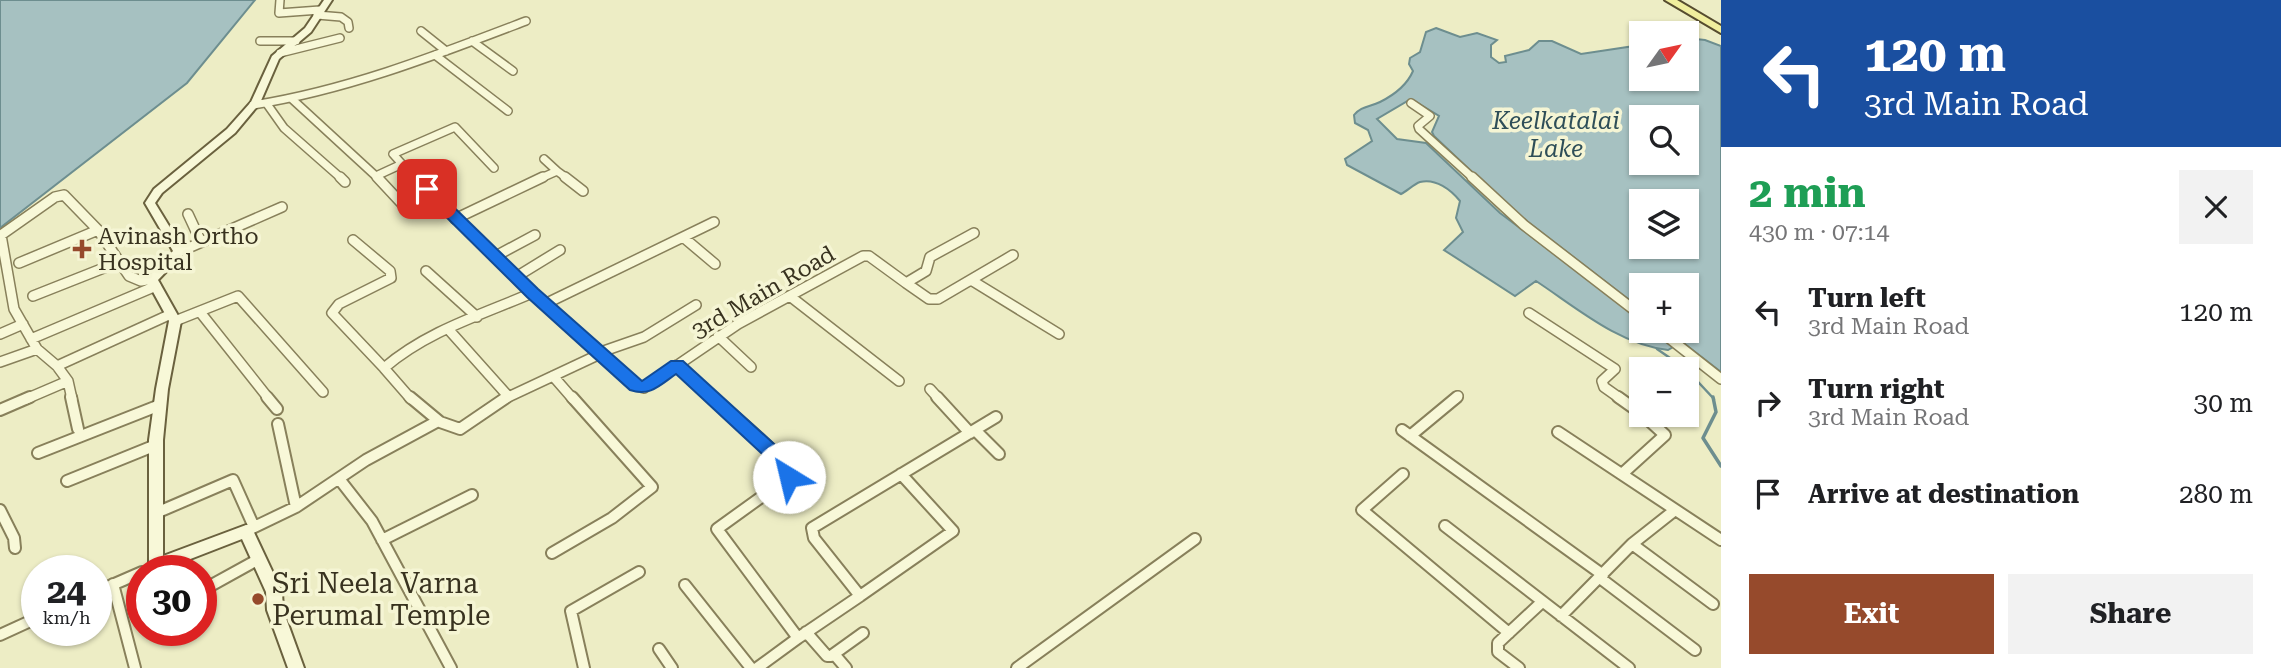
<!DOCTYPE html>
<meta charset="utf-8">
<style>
:root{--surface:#fff;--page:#f2f2f2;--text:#202124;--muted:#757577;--accent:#964a2c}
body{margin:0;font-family:"Roboto Serif",serif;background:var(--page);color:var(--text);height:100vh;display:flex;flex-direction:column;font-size:26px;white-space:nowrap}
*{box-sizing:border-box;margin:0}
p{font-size:23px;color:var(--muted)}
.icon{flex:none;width:38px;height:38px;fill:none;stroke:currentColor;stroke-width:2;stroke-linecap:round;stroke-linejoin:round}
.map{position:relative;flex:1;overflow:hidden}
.details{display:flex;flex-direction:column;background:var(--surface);width:560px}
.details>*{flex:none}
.top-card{background:#1a4fa0;color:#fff;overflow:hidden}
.needle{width:46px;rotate:57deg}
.buttons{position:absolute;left:1629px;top:21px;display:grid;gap:14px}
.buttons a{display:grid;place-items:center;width:70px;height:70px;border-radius:0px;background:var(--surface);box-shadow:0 2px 5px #0004;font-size:35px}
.speed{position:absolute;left:21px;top:555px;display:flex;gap:14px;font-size:35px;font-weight:700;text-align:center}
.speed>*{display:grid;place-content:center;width:91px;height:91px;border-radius:50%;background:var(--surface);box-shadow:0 2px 5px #0004;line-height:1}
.speed small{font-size:18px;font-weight:400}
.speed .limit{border:10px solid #d22;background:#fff;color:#111}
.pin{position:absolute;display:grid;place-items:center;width:60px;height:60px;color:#fff;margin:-30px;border-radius:14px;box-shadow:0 4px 10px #0006}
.me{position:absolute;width:77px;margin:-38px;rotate:324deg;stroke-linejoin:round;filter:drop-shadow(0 0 5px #0008)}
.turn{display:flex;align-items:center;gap:24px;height:147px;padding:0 28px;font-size:32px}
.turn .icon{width:91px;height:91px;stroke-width:2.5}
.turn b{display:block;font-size:49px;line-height:60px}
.round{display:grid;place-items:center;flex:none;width:74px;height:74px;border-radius:0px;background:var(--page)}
.headline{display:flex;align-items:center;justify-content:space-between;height:119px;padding:0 28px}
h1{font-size:42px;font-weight:700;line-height:52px;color:#1e9e55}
.cta{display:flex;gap:14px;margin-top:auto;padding:14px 28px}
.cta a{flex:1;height:80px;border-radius:0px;background:var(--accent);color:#fff;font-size:28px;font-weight:700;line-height:80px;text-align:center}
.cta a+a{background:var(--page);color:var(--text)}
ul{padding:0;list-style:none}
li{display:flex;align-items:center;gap:21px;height:91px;padding:0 28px}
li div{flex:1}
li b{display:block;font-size:26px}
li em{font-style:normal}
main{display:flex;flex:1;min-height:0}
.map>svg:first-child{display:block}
.water{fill:#a6c1c1;stroke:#6d8e8f;stroke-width:2;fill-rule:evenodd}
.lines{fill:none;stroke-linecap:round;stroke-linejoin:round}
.stream-far1{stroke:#6d8e8f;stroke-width:2.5}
.stream{stroke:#6d8e8f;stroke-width:3.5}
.street-far2-casing{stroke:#88805b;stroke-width:10}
.street-far1-casing{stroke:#88805b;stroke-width:12}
.street-casing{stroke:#88805b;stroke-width:14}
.secondary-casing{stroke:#6a613e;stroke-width:4}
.primary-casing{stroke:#564c2f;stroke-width:4}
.street-far2{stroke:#f8f8d8;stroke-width:7}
.street-far1{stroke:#f8f8d8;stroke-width:9}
.street{stroke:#f8f8d8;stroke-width:10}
.secondary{fill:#f8f8d8;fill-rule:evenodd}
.primary{fill:#f0ee9d;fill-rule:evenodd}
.route{fill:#1a73e8;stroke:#114b97;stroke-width:2}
.poi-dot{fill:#964a2c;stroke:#f5f5d4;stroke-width:2.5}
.labels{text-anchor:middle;stroke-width:7;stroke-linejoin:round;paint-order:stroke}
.poi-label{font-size:23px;fill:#38321f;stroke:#f5f5d4;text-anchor:start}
.street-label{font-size:23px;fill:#38321f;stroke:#f5f5d4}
.water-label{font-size:24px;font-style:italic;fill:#2e4e58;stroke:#f5f5d4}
.near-poi-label{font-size:28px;fill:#38321f;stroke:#f5f5d4;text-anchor:start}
</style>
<main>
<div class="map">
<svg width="1721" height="668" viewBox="0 0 1721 668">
<rect width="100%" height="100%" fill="#ededc5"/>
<path class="water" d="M0,0H255L187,83L0,228Z
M1436,28L1460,37L1477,33L1497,40L1491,45V57L1499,63L1506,62L1505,56L1529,50L1539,41H1552L1581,54L1641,45L1642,79H1687V38L1705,40L1721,46V372L1668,331H1687V285H1642L1641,309L1511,209L1434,136L1432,132L1439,116L1411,99L1377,119L1397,139L1426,143L1500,213L1641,319L1642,331H1656L1673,347L1668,350C1618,344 1577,308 1536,281L1515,296L1444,250L1463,232L1456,218L1460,201C1451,190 1436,178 1420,182C1414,184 1407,191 1401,194L1347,165L1345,159L1372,141L1368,130L1355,123L1354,115C1361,106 1370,107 1380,102C1394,95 1407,85 1413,71L1409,64L1410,58L1420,52L1426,32ZM1642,117H1687V163H1642ZM1642,201H1687V247H1642Z"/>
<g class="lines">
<path class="stream-far1" d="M1657,349L1686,369
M1687,370L1714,399"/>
<path class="stream" d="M1713,397L1716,412L1703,438L1721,466"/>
<g class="street-far2-casing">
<path id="street-far2" d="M280,0L279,13L320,10
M317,15L341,17L348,22L349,28
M421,31L446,51
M260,41H296
M472,41L513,71
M280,53L340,38
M435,55L508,111
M292,99L379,179
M1411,103L1430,116L1418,126L1419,129L1474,179
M267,104L284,128L342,179
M253,105C348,90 437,55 526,21
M557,171L568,179
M376,176L402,164L393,154L455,127L494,168
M539,179L557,171L544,159"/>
</g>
<g class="street-far1-casing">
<path id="street-far1" d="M340,177L345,182
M377,177L404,206
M565,177L583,191
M1472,177L1524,225L1642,316
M427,189L503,265L636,386L644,388L738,324L863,256H869L906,283L926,271L930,257L974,233
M188,214L201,242
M455,219L543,177
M683,237L715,264
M353,240L390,271L391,278L339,304L332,313L384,368
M179,252L282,207
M494,257L535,235
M19,263L98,230
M426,271L477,317
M516,277L560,250
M971,280L1059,334
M906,283L929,299H938L1013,255
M33,296L119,262
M791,297L899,381
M545,304L714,222
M200,312L269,399
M1529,313L1615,369L1602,381L1604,387L1621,399
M175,321L238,296L323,392
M449,330L508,396
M1660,331L1721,379
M0,334L23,324
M718,336L751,367
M31,339L156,286
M598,353L644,337L696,305
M0,362L37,349
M677,365L714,399
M57,366L171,314
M553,376L573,399
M930,389L939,399
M26,399L68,381
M72,399L68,381L57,366L37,349L14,309L1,235L55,197L64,195L98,230L129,276L141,281L152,279
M411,399L384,368C427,331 481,315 532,293
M504,399L600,354
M1455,399L1458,396"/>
</g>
<g class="street-casing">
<path id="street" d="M71,397L78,429
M267,397L277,409
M410,397L440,422L460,429L507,397
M712,397C730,414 785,455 789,477L717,529L798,638L757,668
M937,397L970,433
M1618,397L1642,414
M0,410L30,397
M278,424L296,507
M975,430L999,454
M1402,430L1603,575
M1558,432L1721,540
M1410,436L1457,397
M38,453L160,405
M1403,474L1362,510L1509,633
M1622,474L1665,435L1643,415
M340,480L372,521L451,668
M67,481L156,445
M0,510L14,538L15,548
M156,513L233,480L254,527
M1445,526L1629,668
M246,531L296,507L366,460L438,421
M382,540L472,495
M1632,544L1713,604
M552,553L612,518L652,487L572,397
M1600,578L1695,650
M113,584L135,668
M685,585L751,668
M201,591L259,559
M96,592L142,572
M860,596L953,531L901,474
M1561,616L1632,544L1675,510
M77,630V633
M806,632L827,656H831L863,633
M0,635L37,618
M798,638L860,596L814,538L812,528L996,417
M659,649L672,668
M834,654L846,668
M584,668L571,611L639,572
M1017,668L1195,539
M1519,668L1498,652V643L1542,602"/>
</g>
<g class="secondary-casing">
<path id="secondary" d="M324,0H332L311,32L279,59L260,103L235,133L162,193L155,203L185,252L158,280L181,321L168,389L163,440V556L246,525L251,526L282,592L283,610L304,668H288L267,610L266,592L242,539L162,570H151L149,566V440L156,389L169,321L146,279L173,251L145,203L154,189L227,129L251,102L272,56L305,28Z"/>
</g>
<g class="primary-casing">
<path id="primary" d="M1665,0H1677L1721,26V33Z"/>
</g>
<use href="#street-far2" class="street-far2"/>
<use href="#street-far1" class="street-far1"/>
<use href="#street" class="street"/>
<use href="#secondary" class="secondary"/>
<use href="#primary" class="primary"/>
</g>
<path class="route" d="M427,185L432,186L538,289L642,381L671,361H683L784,453L798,473L796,482L789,485L783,482L772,463L676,374C660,385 650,397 630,390L527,297L422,193V186Z"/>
<g class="poi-dot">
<path d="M78.5 238.5h7v7h7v7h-7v7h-7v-7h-7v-7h7z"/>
<circle cx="258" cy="599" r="7"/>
</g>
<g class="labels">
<g class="poi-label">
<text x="98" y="244">Avinash Ortho<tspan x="98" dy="26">Hospital</tspan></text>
</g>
<g class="street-label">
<text transform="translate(763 292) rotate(-30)" y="8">3rd Main Road</text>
</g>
<g class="water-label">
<text x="1556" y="129">Keelkatalai<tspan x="1556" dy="28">Lake</tspan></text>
</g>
<g class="near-poi-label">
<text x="272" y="593">Sri Neela Varna<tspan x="272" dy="32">Perumal Temple</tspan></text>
</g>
</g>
</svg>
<div class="buttons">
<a><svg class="needle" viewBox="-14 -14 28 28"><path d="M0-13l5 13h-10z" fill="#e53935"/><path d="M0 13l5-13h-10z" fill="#757577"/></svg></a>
<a><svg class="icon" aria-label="search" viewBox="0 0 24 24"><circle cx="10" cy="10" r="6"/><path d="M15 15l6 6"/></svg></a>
<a><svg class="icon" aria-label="layers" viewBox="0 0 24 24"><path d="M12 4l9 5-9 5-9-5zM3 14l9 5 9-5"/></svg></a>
<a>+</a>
<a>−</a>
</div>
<div class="speed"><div>24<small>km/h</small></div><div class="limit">30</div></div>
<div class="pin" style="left:427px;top:189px;background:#d93025"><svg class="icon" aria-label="arrive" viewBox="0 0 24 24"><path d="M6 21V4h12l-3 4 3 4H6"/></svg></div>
<svg class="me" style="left:789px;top:477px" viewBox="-20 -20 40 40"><circle r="19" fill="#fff"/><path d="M0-13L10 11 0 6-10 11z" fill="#1a73e8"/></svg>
</div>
<section class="details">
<div class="top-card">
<div class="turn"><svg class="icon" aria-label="left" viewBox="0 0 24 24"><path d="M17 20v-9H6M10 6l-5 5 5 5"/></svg><div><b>120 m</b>3rd Main Road</div></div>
</div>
<div class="headline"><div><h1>2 min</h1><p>430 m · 07:14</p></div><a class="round"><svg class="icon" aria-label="close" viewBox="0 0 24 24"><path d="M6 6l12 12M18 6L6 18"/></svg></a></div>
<ul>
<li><svg class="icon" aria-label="left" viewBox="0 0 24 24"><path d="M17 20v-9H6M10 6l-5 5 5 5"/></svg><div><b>Turn left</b><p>3rd Main Road</p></div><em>120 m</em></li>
<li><svg class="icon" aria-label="right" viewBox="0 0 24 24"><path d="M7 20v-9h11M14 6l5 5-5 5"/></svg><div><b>Turn right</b><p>3rd Main Road</p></div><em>30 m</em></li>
<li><svg class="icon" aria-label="arrive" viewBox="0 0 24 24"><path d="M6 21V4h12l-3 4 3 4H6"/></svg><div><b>Arrive at destination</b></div><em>280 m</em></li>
</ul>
<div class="cta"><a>Exit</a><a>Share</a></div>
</section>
</main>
